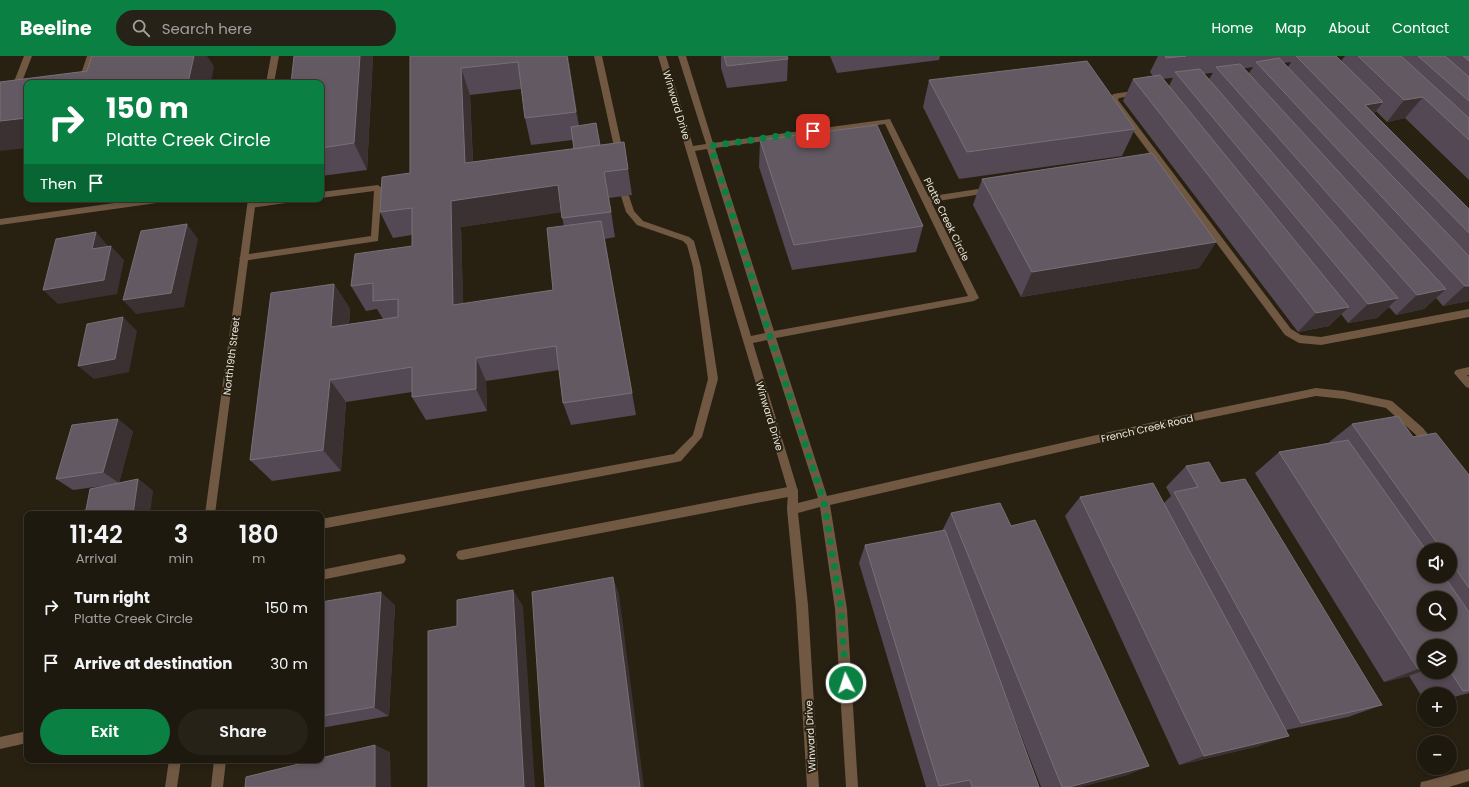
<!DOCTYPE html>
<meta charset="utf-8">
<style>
:root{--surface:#1e190e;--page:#262217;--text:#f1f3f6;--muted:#a1a09e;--line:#3c382e;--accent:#0b8043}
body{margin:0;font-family:Poppins,sans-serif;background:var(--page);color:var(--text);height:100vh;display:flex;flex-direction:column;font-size:15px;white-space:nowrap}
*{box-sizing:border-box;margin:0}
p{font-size:13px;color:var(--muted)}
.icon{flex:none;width:22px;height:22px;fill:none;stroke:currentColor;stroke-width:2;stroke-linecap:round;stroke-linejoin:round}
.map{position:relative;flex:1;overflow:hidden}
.drawer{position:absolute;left:24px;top:455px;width:300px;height:252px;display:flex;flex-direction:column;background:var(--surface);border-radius:8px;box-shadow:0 2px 6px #0003,0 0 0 1px var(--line)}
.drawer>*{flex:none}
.banner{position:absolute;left:24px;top:24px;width:300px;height:122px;border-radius:8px;box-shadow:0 2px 6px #0003,0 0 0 1px var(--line);background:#0b8043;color:#fff;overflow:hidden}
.tools{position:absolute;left:1417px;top:487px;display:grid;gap:8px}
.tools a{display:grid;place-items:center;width:40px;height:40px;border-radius:50%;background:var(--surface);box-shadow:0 2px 6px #0003,0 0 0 1px var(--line);font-size:20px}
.pin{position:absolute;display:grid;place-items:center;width:34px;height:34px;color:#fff;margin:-17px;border-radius:8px;box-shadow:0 2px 6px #0006}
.me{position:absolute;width:44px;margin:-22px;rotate:356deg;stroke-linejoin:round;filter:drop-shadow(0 0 3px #0008)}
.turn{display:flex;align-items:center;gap:14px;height:84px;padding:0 16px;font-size:18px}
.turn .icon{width:52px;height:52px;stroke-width:2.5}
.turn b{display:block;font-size:28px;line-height:34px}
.then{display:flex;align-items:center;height:38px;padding:0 16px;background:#0003;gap:8px;font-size:15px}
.eta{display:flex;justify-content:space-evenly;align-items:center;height:68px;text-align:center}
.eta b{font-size:24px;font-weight:600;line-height:28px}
.action{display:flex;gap:8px;margin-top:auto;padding:8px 16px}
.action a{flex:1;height:46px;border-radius:24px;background:var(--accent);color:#fff;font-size:16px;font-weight:600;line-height:46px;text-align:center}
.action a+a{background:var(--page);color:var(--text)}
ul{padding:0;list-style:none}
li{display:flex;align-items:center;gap:12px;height:56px;padding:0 16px}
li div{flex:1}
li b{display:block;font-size:15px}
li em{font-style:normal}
header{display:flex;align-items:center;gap:24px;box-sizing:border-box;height:56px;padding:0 20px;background:var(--accent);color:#fff}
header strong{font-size:19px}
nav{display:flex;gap:22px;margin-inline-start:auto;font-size:14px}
.search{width:280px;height:36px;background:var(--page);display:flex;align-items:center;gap:10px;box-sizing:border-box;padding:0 14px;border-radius:22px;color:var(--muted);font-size:15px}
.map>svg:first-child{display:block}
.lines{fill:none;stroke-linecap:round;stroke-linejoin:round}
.lane{fill:#705843;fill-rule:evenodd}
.street{fill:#705843;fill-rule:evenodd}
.wall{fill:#534853;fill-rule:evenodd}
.shaded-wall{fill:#3b3133}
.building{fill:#635962;stroke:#787076;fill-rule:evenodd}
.route{stroke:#0b8043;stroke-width:7;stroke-dasharray:0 12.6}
.labels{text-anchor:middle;stroke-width:4;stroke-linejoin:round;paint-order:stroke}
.street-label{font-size:10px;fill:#ece8de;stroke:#282112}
</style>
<header>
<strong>Beeline</strong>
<div class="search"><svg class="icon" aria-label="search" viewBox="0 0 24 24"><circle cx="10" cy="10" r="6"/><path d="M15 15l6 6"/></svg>Search here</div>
<nav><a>Home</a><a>Map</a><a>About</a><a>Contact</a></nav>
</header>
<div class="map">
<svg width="1469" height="731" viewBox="0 0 1469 731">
<rect width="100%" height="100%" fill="#282112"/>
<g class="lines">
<path class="lane" d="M24,0H32L18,36L17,38H11L10,36Z
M87,0H95L86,27H78Z
M594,0H602L624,100L620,103L616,100Z
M1139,34H1142V38L1119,42L1118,44L1291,273L1301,279L1321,281L1469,253V261L1321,289L1299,287L1285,279L1110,44L1113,38Z
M378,129L382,132L378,185L243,205L239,202L243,199L371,180L374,135L321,142V136Z
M991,131L995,134L994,136L926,147L922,144L926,141Z
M625,137L629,140L634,155L643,165L689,181L694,185L701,211L718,323L702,381L681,405L677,406L321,473V463L674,398L693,379L708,323L693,211L687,189L683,185L637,169L626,156L621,140Z
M273,143H297L293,146L251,152L247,149L251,146Z
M793,430L797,432L798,435L797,438L793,440L462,504L458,503L456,499L458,495L462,494Z
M400,498L404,499L406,503L404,507L400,508L321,524V514Z
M214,704H226L223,731H211Z"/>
<path class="street" d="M271,0H279L274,27H266Z
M658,0H666L693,90L706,88L678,0H686L713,87L890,63L979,242L974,245L776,282L827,440L1185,359L1316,332L1344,335L1392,345L1423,372L1436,389L1435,392L1431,393L1427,392L1415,378L1386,352L1344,343L1316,340L1185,367L830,449L847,553L858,731H846L835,553L820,451L798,457L808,549L819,731H807L796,549L787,453L788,435ZM885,68L968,240L774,275L715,92ZM707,93L765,277L751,280L695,95ZM767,284L818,442L798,447V435L753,287Z
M143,143H168L164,146L0,169V163Z
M248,143H256L215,458H205Z
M1469,311V319H1467L1469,321V332L1466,331L1454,317L1456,314Z
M27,675V687L0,693V681Z
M169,704H181L177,731H165Z
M1469,713V725L1449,731H1420L1421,726L1426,725Z"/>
</g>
<path class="wall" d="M294,0H373L367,114L321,120V27Z
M410,0H568L579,70L600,89L624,86L632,139L609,142L615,181L605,183L636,359L571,369L563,347L559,314L486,325L487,355L426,364L412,341V336L346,346L341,415L272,425L250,404L334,228L350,253L349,268L383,263L377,253L366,255L351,230L412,190V179L393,182L380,156L410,117ZM521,33L525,62L531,89L573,84L574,93L473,106L470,39ZM561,156L564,170L553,234L463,248L461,171Z
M721,0H787L788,3L787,25L727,32L721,12Z
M830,0H940L939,4L837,17Z
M1158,0H1340H1336L1341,5L1345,0H1469V124L1405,62L1387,66L1376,55L1374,58L1469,153V245L1443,250L1436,242L1424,253L1396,259L1389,251L1377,262L1348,267L1341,258L1329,270L1298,276L1123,45L1133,23L1153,20L1150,16ZM1291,6L1288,11L1284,7ZM1253,11L1249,17L1244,12H1247ZM1210,17H1213L1209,23L1204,18ZM1170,22H1173L1169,30L1163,23Z
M929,24L1135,73L1122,100L959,123L923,51Z
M760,84L923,170L916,196L792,214L759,111Z
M982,123L1216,186L1199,212L1021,241L973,149Z
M1352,368L1413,381L1469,419V637L1450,642V638H1424V644L1409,620L1384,626L1255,417L1279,396L1328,387ZM1424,494H1450V520H1424ZM1424,590H1450V616H1424Z
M133,375L119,427L138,423L153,435L117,428L73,434L56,423Z
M1186,410L1221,427L1382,649L1348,661L1286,674L1259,690L1179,709L1065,460L1080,441L1164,447L1171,440L1166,431Z
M951,457L1011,470L1149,710L1127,719L1080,731H1041L1003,633L1039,731H926L859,507L865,489L942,475Z
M321,546L395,549L389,660L321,672Z"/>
<path class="shaded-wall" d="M194,0H207L214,10L211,27H188Z
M360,0H373L367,114L354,87Z
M567,0H568L569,6L581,83L576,56Z
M461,12L470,39L474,133L465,107Z
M1423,41L1405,62L1387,66L1404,44Z
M1383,46L1366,68L1365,49Z
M27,62V92L0,95V65Z
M604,116L609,142L615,181L611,156Z
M558,129L564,156L461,171L464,273L453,249L451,145Z
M601,165L606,191L636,359L632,337Z
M187,168L198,183L184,251L136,258L123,244Z
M96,176L109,191L92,193Z
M1216,186L1199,212L1021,241L1032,216Z
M111,190L124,204L117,238L58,248L43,234Z
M334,228L350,253L347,295L331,271Z
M1465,230H1469V245L1443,250Z
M1446,233L1424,253L1396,259L1417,239Z
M1398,242L1377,262L1348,267L1368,248Z
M1349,251L1329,270L1298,276L1316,257Z
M123,261L137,275L129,316L94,323L78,310Z
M476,302L486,325L487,355L476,333Z
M330,324L346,346L341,415L323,394Z
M118,363L133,375L119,427L103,416Z
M138,423L153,435L150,458H133Z
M613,521L619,538L644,731H640Z
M513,534L523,550L535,731H524Z
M381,536L395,549L389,660L374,651Z
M1424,612V614L1409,620L1384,626L1418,613Z
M1289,680L1259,690L1179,709L1204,700Z
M375,689L390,696L391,731H375Z
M1149,710L1127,719L1080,731H1069Z"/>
<path class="building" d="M92,0H194L188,27H27V62L0,65V26L87,15Z
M294,0H360L354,87L321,92V27H291Z
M410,0H567L576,56L525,62L518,6L461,12L465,107L624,86L628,113L604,116L611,156L562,162L558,129L451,145L453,249L553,234L547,172L601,165L632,337L563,347L556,290L476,302V333L412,341V311L330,324L323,394L250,404L271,237L334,228L331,271L398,261V243L373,245V227L351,230L355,198L412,190V152L380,156L382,121L410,117Z
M724,0H787L788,3L727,10Z
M1165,0H1186L1166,2Z
M1296,0H1336L1383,46L1365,49L1469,153V177Z
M1358,0H1401L1469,62V84L1423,41L1404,44Z
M1418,0H1445L1469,21V45Z
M1463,0H1469V5Z
M1279,2L1469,200V230H1465L1256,6Z
M1087,5L1135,73L967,96L929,24Z
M1240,8L1446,233L1417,239L1216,11Z
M1200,13L1398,242L1368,248L1175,16Z
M1160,19L1349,251L1316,257L1133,23Z
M596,67L600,89L574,93L571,71Z
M877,69L923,170L794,189L760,84Z
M1152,97L1216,186L1032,216L982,123Z
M187,168L171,237L123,244L141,175Z
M96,176L92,193L111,190L104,224L43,234L56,183Z
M123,261L115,303L78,310L87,268Z
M1398,360L1413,381L1436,377L1469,419V532L1450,505V494H1442L1352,368Z
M118,363L103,416L56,423L72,369Z
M1348,384L1426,494H1424V520H1444L1469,556V634L1463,635L1450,615V590H1424V612L1418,613L1279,396ZM1424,542H1450V568H1424Z
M1209,406L1221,427L1245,423L1382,649L1301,667L1174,436L1198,431L1186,410Z
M138,423L133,458H64L86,454L90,433Z
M1153,427L1289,680L1204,700L1080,441Z
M1000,447L1011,470L1035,464L1149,710L1069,731H1062L951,457Z
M945,474L1039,731H972L970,724L939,730L865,489Z
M613,521L640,731H545L532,536Z
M513,534L524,731H428V575L457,570V544Z
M381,536L374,651L321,660V546Z
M375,689V731H245L246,721L315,704H321V702Z"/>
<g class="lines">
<path class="route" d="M813,75L711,90L770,280L824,446L841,553L846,627"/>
</g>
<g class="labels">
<g class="street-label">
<text transform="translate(677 49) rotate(73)" y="4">Winward Drive</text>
<text transform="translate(947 163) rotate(64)" y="4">Platte Creek Circle</text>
<text transform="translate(231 300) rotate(-83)" y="4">North19th Street</text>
<text transform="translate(770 360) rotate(73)" y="4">Winward Drive</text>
<text transform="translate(1147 372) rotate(-13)" y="4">French Creek Road</text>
<text transform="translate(810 680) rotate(-93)" y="4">Winward Drive</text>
</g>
</g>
</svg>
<div class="tools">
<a><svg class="icon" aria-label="sound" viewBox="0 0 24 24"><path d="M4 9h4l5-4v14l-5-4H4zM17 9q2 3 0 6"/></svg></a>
<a><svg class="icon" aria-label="search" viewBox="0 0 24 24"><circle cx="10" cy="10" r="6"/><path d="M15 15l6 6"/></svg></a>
<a><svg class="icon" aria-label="layers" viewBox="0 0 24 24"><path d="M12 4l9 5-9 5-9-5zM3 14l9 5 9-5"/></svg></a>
<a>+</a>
<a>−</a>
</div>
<div class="pin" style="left:813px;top:75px;background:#d93025"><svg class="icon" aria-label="arrive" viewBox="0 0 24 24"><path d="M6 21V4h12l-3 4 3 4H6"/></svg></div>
<svg class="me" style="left:846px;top:627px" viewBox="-20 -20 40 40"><circle r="17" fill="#0b8043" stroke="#fff" stroke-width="3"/><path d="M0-11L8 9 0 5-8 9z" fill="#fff"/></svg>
<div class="banner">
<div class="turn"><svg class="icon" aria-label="right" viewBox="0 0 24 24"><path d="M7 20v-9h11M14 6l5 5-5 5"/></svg><div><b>150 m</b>Platte Creek Circle</div></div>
<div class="then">Then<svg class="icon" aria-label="arrive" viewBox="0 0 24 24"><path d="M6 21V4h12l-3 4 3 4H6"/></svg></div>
</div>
<section class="drawer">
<div class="eta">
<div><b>11:42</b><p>Arrival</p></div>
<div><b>3</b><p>min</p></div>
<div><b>180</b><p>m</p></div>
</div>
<ul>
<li><svg class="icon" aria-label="right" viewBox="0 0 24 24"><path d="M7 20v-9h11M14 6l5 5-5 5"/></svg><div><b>Turn right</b><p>Platte Creek Circle</p></div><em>150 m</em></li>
<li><svg class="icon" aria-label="arrive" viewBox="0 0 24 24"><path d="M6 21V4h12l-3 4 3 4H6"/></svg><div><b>Arrive at destination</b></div><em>30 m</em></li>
</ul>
<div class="action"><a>Exit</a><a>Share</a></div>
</section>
</div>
